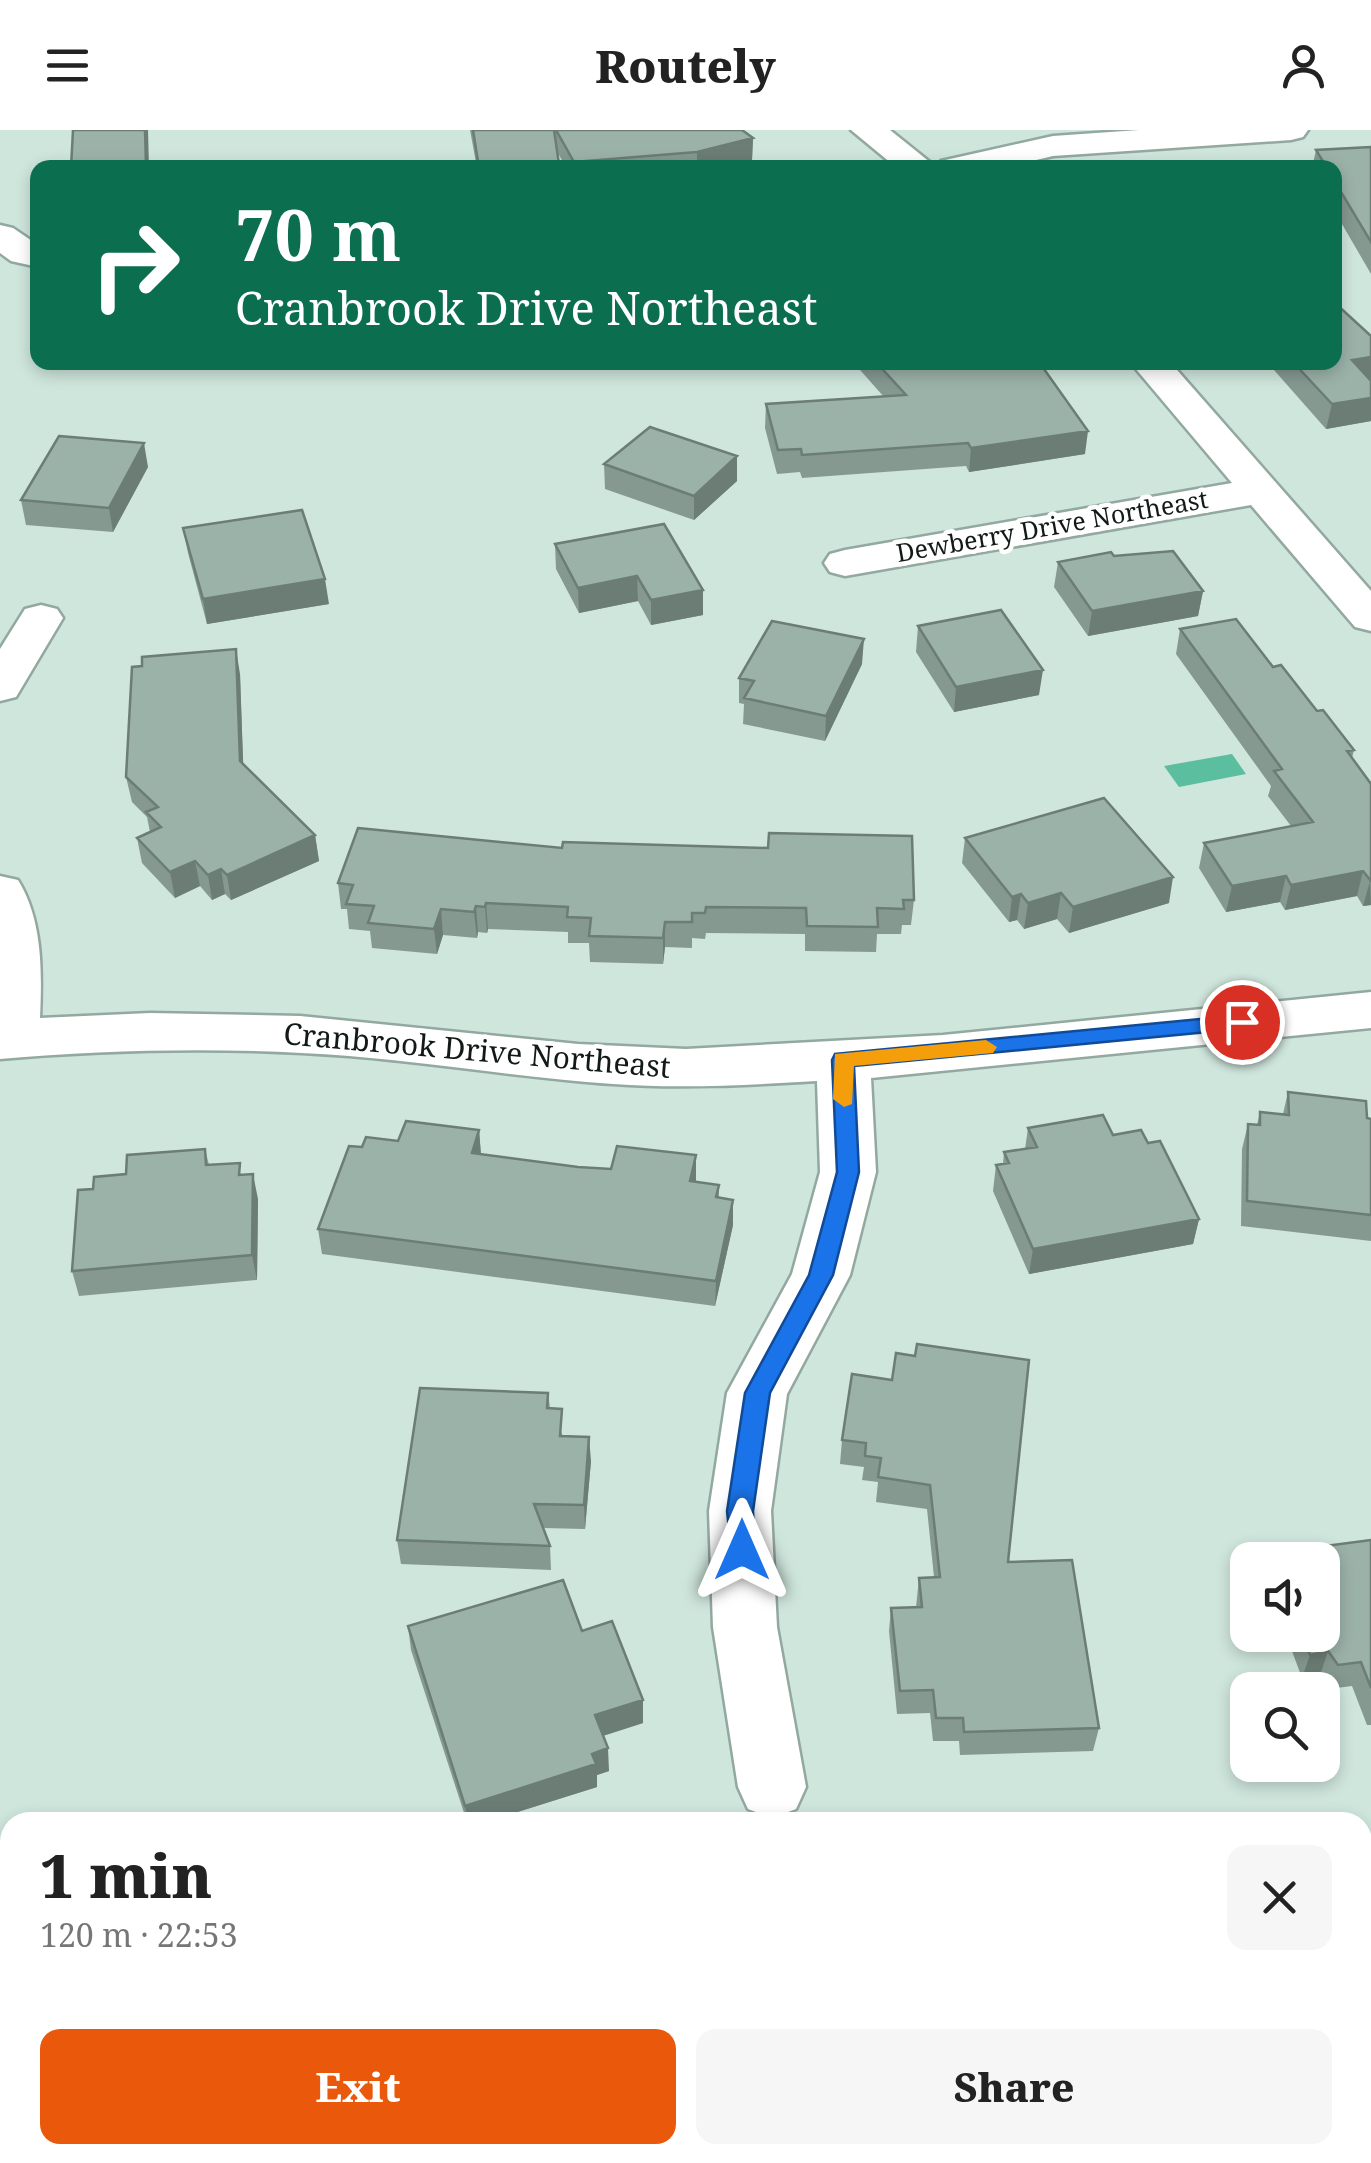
<!DOCTYPE html>
<meta charset="utf-8">
<style>
:root{--surface:#fff;--page:#f6f6f6;--text:#222;--muted:#767676;--accent:#ea580c}
body{margin:0;font-family:"Noto Serif",serif;background:var(--page);color:var(--text);height:100vh;display:flex;flex-direction:column;font-size:38px;white-space:nowrap}
*{box-sizing:border-box;margin:0}
p{font-size:32px;color:var(--muted)}
.icon{flex:none;width:55px;height:55px;fill:none;stroke:currentColor;stroke-width:2;stroke-linecap:round;stroke-linejoin:round}
.map{position:relative;flex:1;overflow:hidden}
.side{position:absolute;left:0px;top:1682px;width:1372px;height:352px;display:flex;flex-direction:column;background:var(--surface);border-radius:30px 30px 0 0;box-shadow:0 5px 15px #0003}
.side>*{flex:none}
.top-card{position:absolute;left:30px;top:30px;width:1312px;height:210px;border-radius:20px;box-shadow:0 5px 15px #0003;background:#0b6e4f;color:#fff;overflow:hidden}
.controls{position:absolute;left:1230px;top:1412px;display:grid;gap:20px}
.controls a{display:grid;place-items:center;width:110px;height:110px;border-radius:20px;background:var(--surface);box-shadow:0 5px 15px #0003;font-size:50px}
.pin{position:absolute;display:grid;place-items:center;width:85px;height:85px;color:#fff;margin:-42px;border:5px solid #fff;border-radius:50%;box-shadow:0 2px 10px #0007}
.me{position:absolute;width:110px;margin:-55px;rotate:0deg;stroke-linejoin:round;filter:drop-shadow(0 0 8px #0008)}
.turn{display:flex;align-items:center;gap:35px;height:210px;padding:0 40px;font-size:45px}
.turn .icon{width:130px;height:130px;stroke-width:2.5}
.turn b{display:block;font-size:70px;line-height:85px}
.round{display:grid;place-items:center;flex:none;width:105px;height:105px;border-radius:20px;background:var(--page)}
.overview{display:flex;align-items:center;justify-content:space-between;height:170px;padding:0 40px}
h1{font-size:60px;font-weight:800;line-height:75px}
.button{display:flex;gap:20px;margin-top:auto;padding:20px 40px}
.button a{flex:1;height:115px;border-radius:20px;background:var(--accent);color:#fff;font-size:40px;font-weight:800;line-height:115px;text-align:center}
.button a+a{background:var(--page);color:var(--text)}
header{display:flex;justify-content:space-between;align-items:center;height:130px;padding:0 40px;background:var(--surface);font-size:45px;font-weight:800}
.map>svg:first-child{display:block}
.water{fill:#5abe9f}
.lines{fill:none;stroke-linecap:round;stroke-linejoin:round}
.minor-casing{stroke:#92a8a0;stroke-width:5}
.major-casing{stroke:#a05d5b;stroke-width:5}
.minor{fill:#fff;fill-rule:evenodd}
.major{fill:#f4b3b3;fill-rule:evenodd}
.wall{fill:#859991}
.shaded-wall{fill:#6c7d76}
.building{fill:#9bb2a9;stroke:#6c7d76;stroke-width:2.5}
.route{fill:#1a73e8;stroke:#114b97;stroke-width:2.5}
.slow{fill:#f59e0b}
.labels{text-anchor:middle;stroke-width:9;stroke-linejoin:round;paint-order:stroke}
.far-street-label{font-size:25px;fill:#121a17;stroke:#fff}
.street-label{font-size:30px;fill:#121a17;stroke:#fff}
</style>
<header><svg class="icon" aria-label="menu" viewBox="0 0 24 24"><path d="M4 6h16M4 12h16M4 18h16"/></svg>Routely<svg class="icon" aria-label="person" viewBox="0 0 24 24"><circle cx="12" cy="8" r="4"/><path d="M4 21q1-7 8-7t8 7"/></svg></header>
<div class="map">
<svg width="1371" height="2033" viewBox="0 0 1371 2033">
<rect width="100%" height="100%" fill="#cfe6dd"/>
<path class="water" d="M1232,624L1246,644L1179,657L1164,636Z"/>
<g class="lines">
<g class="minor-casing">
<path id="minor" d="M851,0H890L936,37L941,31L1053,6L1139,0H1308L1303,7L1291,10L1053,26L1002,38H897Z
M0,95L13,98L38,115V137L11,131L0,123Z
M1130,232H1170L1371,461V501L1355,497L1251,375L845,446L830,442L824,433L830,424L845,420L1232,353Z
M41,475L57,479L63,488L16,567L0,571V519L25,479Z
M0,746L18,750C43,790 42,843 40,888L150,883L300,886L578,914L686,919L943,905L1371,862V898L871,948L876,1042L850,1145L787,1264L771,1381L777,1497L806,1657L796,1679L772,1688L748,1679L738,1657L713,1497L709,1381L727,1263L792,1144L820,1042L817,951C749,955 681,959 613,954C524,948 437,933 349,926C232,917 116,919 0,929Z"/>
</g>
<g class="major-casing">
<path id="major" d="M1371,1916V1990L1362,1991V1917Z
M761,2025H891L888,2033H758Z"/>
</g>
<use href="#minor" class="minor"/>
<use href="#major" class="major"/>
</g>
<path class="wall" d="M470,0H742L753,8L752,30L724,38H566L558,23L559,38H477Z
M1371,17V144L1335,82V38H1312L1316,20Z
M853,232H1039L1085,324L969,342L966,336L802,348L800,342L777,344L765,298L766,274L884,267Z
M1267,232H1335L1371,251V291L1326,299Z
M604,334L737,351L694,390L605,359Z
M148,337L113,402L26,395L21,370Z
M664,394L703,485L651,495L638,471L579,483L556,439L555,414Z
M183,398L329,474L207,494L188,423Z
M1114,426L1203,461L1198,486L1088,506L1054,457L1058,432Z
M918,496L1039,565L954,582L916,522Z
M1180,499L1273,537L1354,620L1352,628L1371,654V775L1363,776L1357,766L1285,780L1280,772L1226,782L1199,738L1204,713L1291,696L1268,666L1271,656L1176,524Z
M862,534L825,611L743,594L744,574L739,573V548Z
M240,544L243,634L315,705L319,731L231,770L225,764L212,770L200,756L175,768L142,733L137,708L150,702L147,687L132,672L126,647Z
M965,708L1169,773L1069,803L1057,789L1024,799L1017,790L1009,792L962,733Z
M338,753L914,770L911,795H902L901,804H877L876,822L805,821V804L706,803L705,809L692,808V818L665,817L663,834L590,832L589,813H568V802L488,799L487,803L478,802L477,808L443,805L437,824L372,818L370,801L349,799L347,779H341Z
M1288,962L1371,989V1111L1241,1096L1242,1019L1248,994L1257,995L1260,982L1283,984Z
M1028,998L1113,1005L1148,1013L1199,1089L1193,1114L1029,1144L993,1061L996,1035L1003,1034L1004,1022L1025,1019Z
M479,1000L481,1024L719,1055V1067L733,1070V1095L715,1176L322,1124L318,1099L362,1017Z
M205,1019L209,1035L242,1044L258,1069L257,1150L79,1166L72,1141L93,1059L126,1044Z
M852,1244L1008,1432L1099,1598L1093,1621L960,1625L959,1611H933L930,1583L897,1584L889,1501L891,1478L916,1477L919,1448L934,1447L927,1379L876,1372L878,1352L862,1350L864,1337L840,1334L842,1310Z
M548,1263L550,1278L563,1306L591,1331L585,1399L543,1398L550,1416L551,1440L401,1434L397,1410Z
M1371,1410V1595H1367L1352,1556L1329,1559L1320,1545L1302,1548L1286,1505H1322V1430H1270L1272,1423Z
M408,1496L582,1501L643,1570V1593L603,1606L609,1641L597,1645V1657L486,1692H467L411,1520Z"/>
<path class="shaded-wall" d="M145,0H148L149,38H146Z
M753,8L752,30L724,38H697V22Z
M1371,227V250L1352,230Z
M1371,268V291L1326,299L1332,274Z
M1088,301L1085,324L969,342L971,318Z
M144,313L148,337L113,402L109,378Z
M737,326V351L694,390V366Z
M637,446L638,471L579,483L578,458Z
M325,449L329,474L207,494L203,469Z
M703,460V485L651,495V470Z
M1203,461L1198,486L1088,506L1092,481Z
M864,509L862,534L825,611L826,586Z
M236,519L240,544L244,656L240,631Z
M1043,540L1039,565L954,582L956,557Z
M315,705L319,731L231,770L227,745Z
M195,731L200,756L175,768L170,742Z
M221,739L225,764L212,770L208,745Z
M1363,741L1357,766L1285,780L1291,755Z
M1286,746L1280,772L1226,782L1232,756Z
M1173,747L1169,773L1069,803L1073,777Z
M1370,751L1371,775L1363,776Z
M1061,763L1057,789L1024,799L1028,773Z
M1021,764L1017,790L1009,792L1012,767Z
M486,773L488,799L487,803L485,777Z
M476,776L478,802L477,808L474,782Z
M441,779L443,805L437,824L434,799Z
M665,792V817L663,834V808Z
M479,1000L481,1026L472,1023Z
M696,1025V1050L690,1077V1051Z
M253,1044L258,1069L257,1150L252,1125Z
M733,1070V1095L715,1176L716,1151Z
M1199,1089L1193,1114L1029,1144L1033,1119Z
M589,1307L591,1331L585,1399L584,1375Z
M1328,1521L1320,1545L1302,1548L1310,1525Z
M643,1570V1593L596,1608L595,1585Z
M608,1618L609,1641L597,1645V1657L486,1692H468L465,1676Z"/>
<path class="building" d="M73,0H145L146,38H71Z
M473,0H554L559,34L479,38Z
M556,0H742L753,8L697,22L574,32Z
M1371,17V112L1335,52V38H1327L1316,20Z
M1335,173L1371,206V227L1352,230L1371,251V268L1332,274L1293,232H1335Z
M876,232H1039L1088,301L971,318L968,313L802,325L801,319L778,320L766,274L906,265Z
M650,297L737,326L694,366L604,334Z
M59,306L144,313L109,378L21,370Z
M302,380L325,449L203,469L183,398Z
M664,394L703,460L651,470L637,446L578,458L555,414Z
M1173,421L1203,461L1092,481L1058,432L1111,422L1114,426Z
M1001,480L1043,540L956,557L918,496Z
M1236,489L1273,537L1281,535L1317,581L1323,580L1354,620L1347,621L1371,654V751L1363,741L1291,755L1286,746L1232,756L1204,713L1313,692L1274,641L1282,639L1180,499Z
M772,491L864,509L826,586L744,568L754,551L739,548Z
M236,519L240,631L315,705L227,745L221,739L208,745L195,731L170,742L137,708L161,697L146,682L158,677L126,647L132,537L142,536V527Z
M1104,668L1173,747L1073,777L1061,763L1028,773L1021,764L1012,767L965,708Z
M358,698L562,718L563,712L768,718L769,703L912,706L914,770H903L904,779L877,778L878,797L807,796L806,778L706,777L705,783H692V792H665L663,808L589,806L591,788L567,787L568,777L486,773L485,777L476,776L474,782L441,779L434,799L368,793L374,776L346,774L353,755L338,753Z
M1288,962L1366,971L1367,988L1371,989V1085L1247,1071L1248,994L1260,995V982L1289,985Z
M1103,985L1113,1005L1141,1000L1148,1013L1160,1011L1199,1089L1033,1119L996,1035L1009,1033L1004,1022L1037,1017L1028,998Z
M406,991L479,1000L472,1023L578,1037L611,1039L617,1016L696,1025L690,1051L719,1055L716,1067L733,1070L716,1151L318,1099L349,1016L362,1017L366,1007L398,1011Z
M205,1019L206,1035L240,1033L239,1045L253,1044L252,1125L72,1141L78,1060L93,1059L94,1047L126,1044L127,1025Z
M917,1214L1029,1230L1008,1432L1072,1430L1099,1598L964,1602L963,1588H936L933,1560L900,1561L891,1478L922,1477L919,1448L940,1447L930,1355L878,1347L881,1328L865,1326L866,1313L842,1310L852,1244L892,1250L896,1223L915,1226Z
M420,1258L548,1263L547,1278L562,1279L560,1306L589,1307L584,1375L534,1374L550,1416L397,1410Z
M1371,1410V1558L1361,1532L1338,1535L1328,1521L1310,1525L1303,1505H1322V1430H1275L1272,1423Z
M563,1450L582,1501L612,1491L643,1570L595,1585L608,1618L592,1624L596,1634L465,1676L408,1496Z"/>
<path class="route" d="M1242,885L1249,887L1252,892L1249,898L854,936L859,1042L833,1145L770,1263L753,1381L755,1420L751,1428L742,1431L732,1428L727,1381L745,1263L809,1145L837,1042L832,930L835,924Z"/>
<path class="slow" d="M986,910L997,917L993,923L854,936L852,974L844,977L833,969L835,924Z"/>
<g class="labels">
<g class="far-street-label">
<text transform="translate(1052 396) rotate(-10)" y="9">Dewberry Drive Northeast</text>
</g>
<g class="street-label">
<text transform="translate(477 921) rotate(5)" y="10">Cranbrook Drive Northeast</text>
</g>
</g>
</svg>
<div class="controls">
<a><svg class="icon" aria-label="sound" viewBox="0 0 24 24"><path d="M4 9h4l5-4v14l-5-4H4zM17 9q2 3 0 6"/></svg></a>
<a><svg class="icon" aria-label="search" viewBox="0 0 24 24"><circle cx="10" cy="10" r="6"/><path d="M15 15l6 6"/></svg></a>
</div>
<div class="pin" style="left:1242px;top:892px;background:#d93025"><svg class="icon" aria-label="arrive" viewBox="0 0 24 24"><path d="M6 21V4h12l-3 4 3 4H6"/></svg></div>
<svg class="me" style="left:742px;top:1420px" viewBox="-20 -20 40 40"><path d="M0-17L14 15 0 8-14 15z" fill="#1a73e8" stroke="#fff" stroke-width="4"/></svg>
<div class="top-card">
<div class="turn"><svg class="icon" aria-label="right" viewBox="0 0 24 24"><path d="M7 20v-9h11M14 6l5 5-5 5"/></svg><div><b>70 m</b>Cranbrook Drive Northeast</div></div>
</div>
<section class="side">
<div class="overview"><div><h1>1 min</h1><p>120 m · 22:53</p></div><a class="round"><svg class="icon" aria-label="close" viewBox="0 0 24 24"><path d="M6 6l12 12M18 6L6 18"/></svg></a></div>
<div class="button"><a>Exit</a><a>Share</a></div>
</section>
</div>
